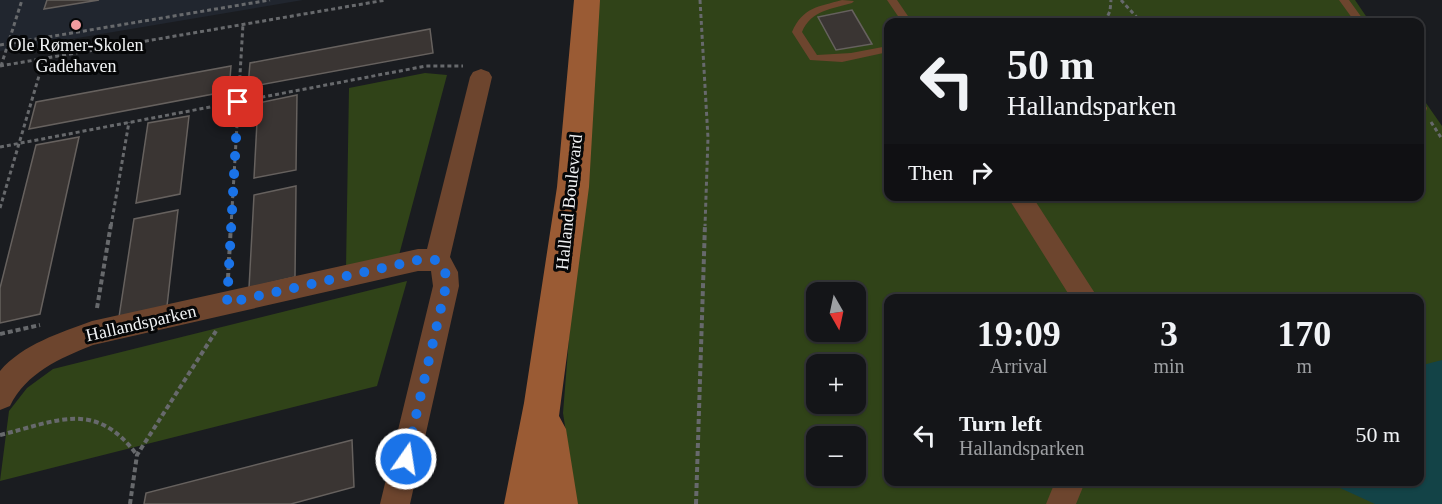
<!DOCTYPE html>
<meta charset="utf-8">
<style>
:root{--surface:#141518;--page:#1d1e21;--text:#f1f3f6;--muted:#9d9fa2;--line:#333437}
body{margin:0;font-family:"Times New Roman",serif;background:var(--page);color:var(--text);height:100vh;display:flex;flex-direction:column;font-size:22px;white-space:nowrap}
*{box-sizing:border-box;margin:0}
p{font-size:20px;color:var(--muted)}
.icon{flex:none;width:33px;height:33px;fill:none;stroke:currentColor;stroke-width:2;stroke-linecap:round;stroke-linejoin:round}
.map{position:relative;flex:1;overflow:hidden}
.panel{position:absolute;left:884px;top:294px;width:540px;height:192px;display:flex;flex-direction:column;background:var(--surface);border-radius:12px;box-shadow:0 2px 4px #0004,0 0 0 2px var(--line)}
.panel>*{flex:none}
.guide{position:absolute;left:884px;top:18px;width:540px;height:183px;border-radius:12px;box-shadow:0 2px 4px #0004,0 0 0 2px var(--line);background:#141518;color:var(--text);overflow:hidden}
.needle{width:39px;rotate:171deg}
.controls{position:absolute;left:806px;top:282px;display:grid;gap:12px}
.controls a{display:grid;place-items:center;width:60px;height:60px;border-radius:12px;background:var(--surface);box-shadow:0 2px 4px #0004,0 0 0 2px var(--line);font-size:30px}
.pin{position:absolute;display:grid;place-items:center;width:51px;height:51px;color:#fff;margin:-26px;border-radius:12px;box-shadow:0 3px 9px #0006}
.me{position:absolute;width:66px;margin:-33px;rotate:13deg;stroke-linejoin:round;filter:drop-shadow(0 0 4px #0008)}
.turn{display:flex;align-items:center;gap:21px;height:126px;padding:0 24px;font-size:27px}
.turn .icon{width:78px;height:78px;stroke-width:2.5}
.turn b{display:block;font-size:42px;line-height:51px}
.then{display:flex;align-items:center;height:57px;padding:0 24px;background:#0003;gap:12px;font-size:22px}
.eta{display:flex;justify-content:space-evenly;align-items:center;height:102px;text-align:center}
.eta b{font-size:36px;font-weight:700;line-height:42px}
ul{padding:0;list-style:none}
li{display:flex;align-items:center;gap:18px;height:78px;padding:0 24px}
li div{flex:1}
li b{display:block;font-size:22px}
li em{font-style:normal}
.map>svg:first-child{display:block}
.built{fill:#21262f}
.green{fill:#304318;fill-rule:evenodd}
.water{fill:#134347}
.building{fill:#3a3533;stroke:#66615e;stroke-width:1.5}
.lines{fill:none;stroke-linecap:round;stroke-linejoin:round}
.path-far1{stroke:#67696c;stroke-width:3;stroke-dasharray:4 3;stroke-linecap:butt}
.path{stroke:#67696c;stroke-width:4;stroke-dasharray:5 3;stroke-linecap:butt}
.lane{fill:#6d452e;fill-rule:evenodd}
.street{fill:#6d452e;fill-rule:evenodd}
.secondary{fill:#9a5b34;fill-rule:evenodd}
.route{stroke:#1a73e8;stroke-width:10;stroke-dasharray:0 18}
.poi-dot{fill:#f49b9f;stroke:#060708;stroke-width:2}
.labels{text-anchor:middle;stroke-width:6;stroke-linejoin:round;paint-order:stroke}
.poi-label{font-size:18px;fill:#f1f3f5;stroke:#060708}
.street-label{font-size:18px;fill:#f1f3f5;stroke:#060708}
</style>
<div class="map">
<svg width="1442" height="504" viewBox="0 0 1442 504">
<rect width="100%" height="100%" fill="#1a1c20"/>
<path class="built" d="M0,0H303L0,51Z"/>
<path class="green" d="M596,0H1355L1370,22H888V196H1419V93L1442,126V504H577L563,413ZM816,292H855V332H816ZM888,298H1419V482H888ZM816,364H855V404H816ZM816,436H855V476H816Z
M425,73L447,75L399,255L346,269L349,88Z
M407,281L377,386L0,481L9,411L27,388L53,369Z"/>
<path class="water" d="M1442,360V504H1375L1327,482H1419V366Z"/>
<path class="building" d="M47,0H99L44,9Z
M852,10L872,44L836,50L818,17Z
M430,29L433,53L248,87L250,63Z
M231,66L229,91L29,129L36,102Z
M297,95L296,170L254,178L258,103Z
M189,116L180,194L136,203L148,123Z
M79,137L40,314L0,323V288L36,145Z
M296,186L295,277L249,288L254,195Z
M178,210L167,306L119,317L134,219Z
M352,440L354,487L291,504H144L146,493Z"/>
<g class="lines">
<path class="path-far1" d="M700,0L708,138L705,226
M1121,0L1141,22
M1105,22L1110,11L1111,0
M0,45L270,0
M0,66L386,0
M1,66L22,0
M1431,122L1442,139
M0,147L426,66H463
M0,208L44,59
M111,226L129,122
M231,226L243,24"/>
<path class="path" d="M228,278L231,224
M97,308L111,224
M0,334L40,325
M0,435C58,421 95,399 137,455
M130,504L137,455L216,331
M696,504L705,224"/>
<path class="lane" d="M842,0L854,1L852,3C832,9 811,10 802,32L817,55L851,53L888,46V52L842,62L810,60L792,32C803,7 818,7 842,0Z
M887,0H897L912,22H902Z
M1339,0H1349L1365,22H1355Z
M1419,101L1423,102L1427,108L1426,111H1419Z"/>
<path class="street" d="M481,69L489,72L492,77L450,257L458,272L459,286L410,504H380L433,286L431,271H418L93,345C60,358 26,373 10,406L0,410V371C23,344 60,333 92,321L418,249H427L470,77L473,72Z
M1007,196H1032L1098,298H1071Z
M1055,482H1085L1076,504H1046Z"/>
<path class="secondary" d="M574,0H600L589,187L559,416L566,429L578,504H504L524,403L557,187Z"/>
</g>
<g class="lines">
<path class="route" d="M238,102L227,303L418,260H437C445,268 447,275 446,286L406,459"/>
</g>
<circle class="poi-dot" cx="76" cy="25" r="6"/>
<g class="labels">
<g class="poi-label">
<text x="76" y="51">Ole Rømer-Skolen<tspan x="76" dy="21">Gadehaven</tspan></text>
</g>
<g class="street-label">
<text transform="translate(569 202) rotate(-84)" y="6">Halland Boulevard</text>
<text transform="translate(141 323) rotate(-13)" y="6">Hallandsparken</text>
</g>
</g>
</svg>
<div class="controls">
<a><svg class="needle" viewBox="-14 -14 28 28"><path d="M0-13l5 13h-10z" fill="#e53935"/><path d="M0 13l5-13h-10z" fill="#9d9fa2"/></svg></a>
<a>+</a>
<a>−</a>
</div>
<div class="pin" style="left:238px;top:102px;background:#d93025"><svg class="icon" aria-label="arrive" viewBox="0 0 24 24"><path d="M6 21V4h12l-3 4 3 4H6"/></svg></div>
<svg class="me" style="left:406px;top:459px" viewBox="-20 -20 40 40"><circle r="17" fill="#1a73e8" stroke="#fff" stroke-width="3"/><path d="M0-11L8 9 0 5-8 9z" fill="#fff"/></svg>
<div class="guide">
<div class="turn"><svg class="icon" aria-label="left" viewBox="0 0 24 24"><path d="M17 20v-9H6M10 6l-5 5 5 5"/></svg><div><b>50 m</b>Hallandsparken</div></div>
<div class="then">Then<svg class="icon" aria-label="right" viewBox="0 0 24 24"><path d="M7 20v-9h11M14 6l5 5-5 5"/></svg></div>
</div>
<section class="panel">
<div class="eta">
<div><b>19:09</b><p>Arrival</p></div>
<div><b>3</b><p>min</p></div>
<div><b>170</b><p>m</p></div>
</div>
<ul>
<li><svg class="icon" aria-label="left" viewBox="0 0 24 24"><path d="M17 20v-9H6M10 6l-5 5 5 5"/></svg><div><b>Turn left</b><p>Hallandsparken</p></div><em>50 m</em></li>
</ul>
</section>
</div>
